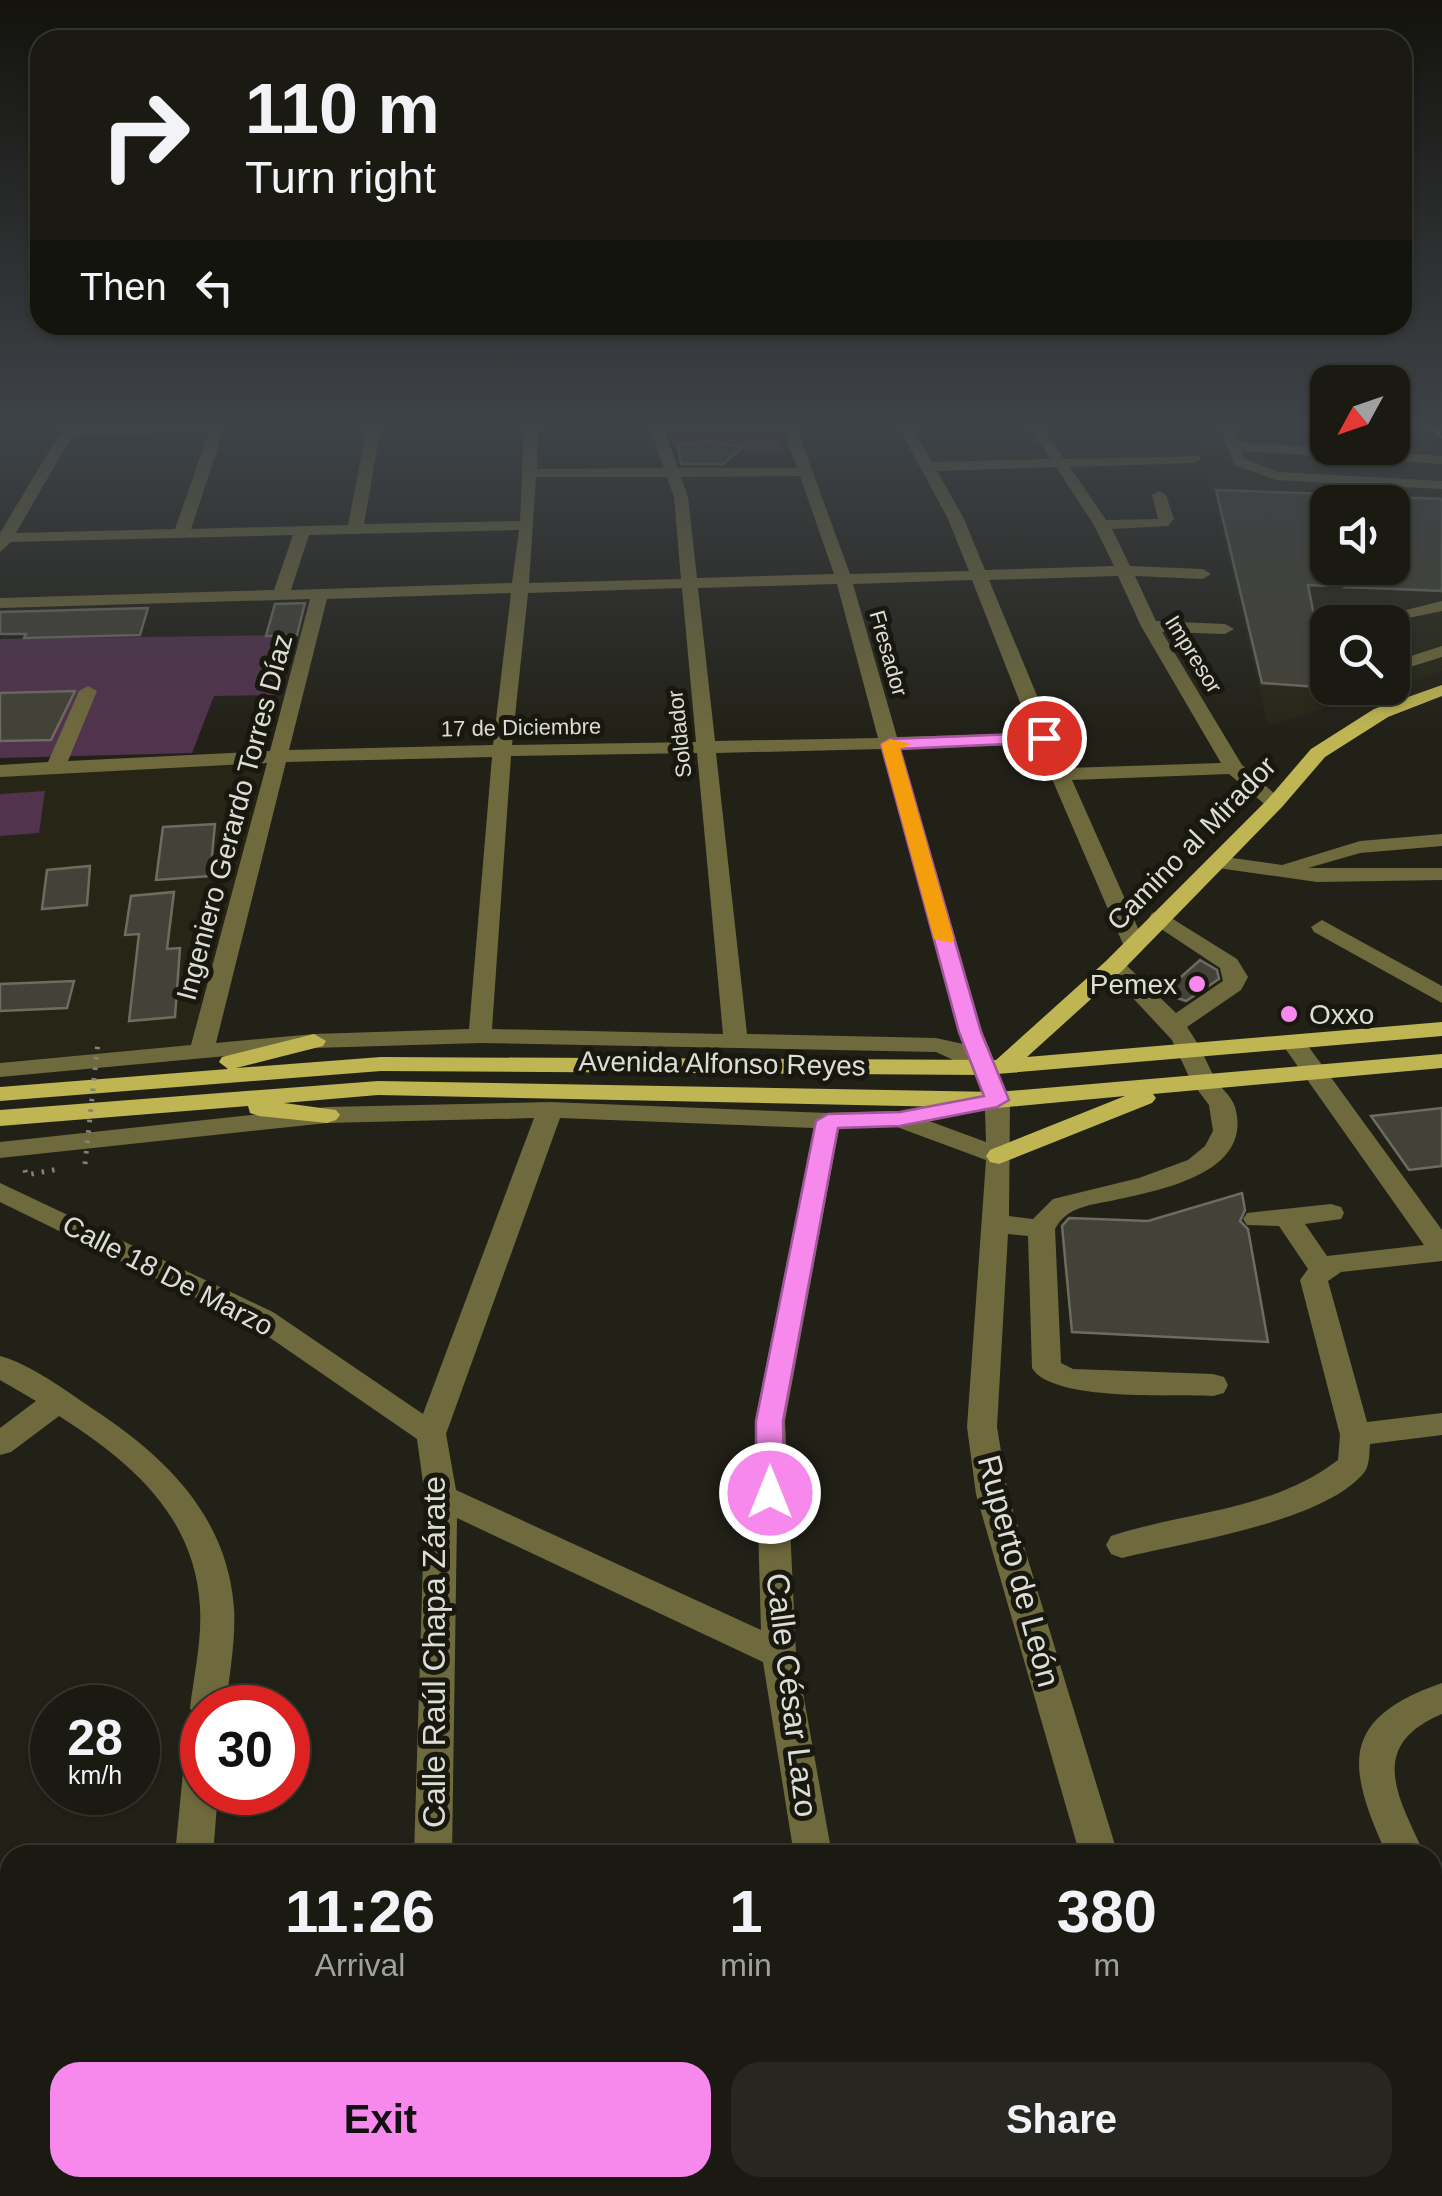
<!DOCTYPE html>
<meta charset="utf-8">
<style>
:root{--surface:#1a1912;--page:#272620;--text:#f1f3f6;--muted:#9fa09f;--line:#383832;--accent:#f788ec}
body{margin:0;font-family:Helvetica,sans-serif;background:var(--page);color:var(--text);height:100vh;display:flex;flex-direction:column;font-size:38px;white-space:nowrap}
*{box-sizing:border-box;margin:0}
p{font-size:32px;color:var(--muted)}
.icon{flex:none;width:55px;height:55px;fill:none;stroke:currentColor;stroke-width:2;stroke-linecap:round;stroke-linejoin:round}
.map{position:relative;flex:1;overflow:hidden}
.details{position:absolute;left:0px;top:1845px;width:1442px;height:352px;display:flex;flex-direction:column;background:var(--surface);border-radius:30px 30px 0 0;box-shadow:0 2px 8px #0004,0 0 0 2px var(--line)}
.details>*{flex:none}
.banner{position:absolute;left:30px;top:30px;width:1382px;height:305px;border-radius:30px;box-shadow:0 2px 8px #0004,0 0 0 2px var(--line);background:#1a1912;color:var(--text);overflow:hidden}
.needle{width:65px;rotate:230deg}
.controls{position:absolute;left:1310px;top:365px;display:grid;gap:20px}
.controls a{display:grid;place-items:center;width:100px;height:100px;border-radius:20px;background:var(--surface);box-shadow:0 2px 8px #0004,0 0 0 2px var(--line);font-size:50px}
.speed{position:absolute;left:30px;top:1685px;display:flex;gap:20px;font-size:50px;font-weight:700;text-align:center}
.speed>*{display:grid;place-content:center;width:130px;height:130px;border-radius:50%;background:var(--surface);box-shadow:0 2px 8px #0004,0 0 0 2px var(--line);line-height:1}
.speed small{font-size:25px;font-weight:400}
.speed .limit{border:15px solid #d22;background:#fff;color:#111}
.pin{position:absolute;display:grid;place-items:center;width:85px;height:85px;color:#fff;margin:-42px;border:5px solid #fff;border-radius:50%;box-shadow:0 2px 10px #0007}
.me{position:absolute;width:110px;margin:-55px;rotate:0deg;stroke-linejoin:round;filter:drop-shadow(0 0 8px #0008)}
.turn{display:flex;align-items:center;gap:35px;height:210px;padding:0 50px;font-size:45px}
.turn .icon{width:130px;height:130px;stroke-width:2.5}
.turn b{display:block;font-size:70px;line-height:85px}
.then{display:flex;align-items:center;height:95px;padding:0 50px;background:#0003;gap:20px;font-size:38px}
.eta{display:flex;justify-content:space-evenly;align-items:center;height:170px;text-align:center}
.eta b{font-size:60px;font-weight:600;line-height:70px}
.action{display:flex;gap:20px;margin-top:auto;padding:20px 50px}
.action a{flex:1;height:115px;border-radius:30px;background:var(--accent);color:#111;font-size:40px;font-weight:600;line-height:115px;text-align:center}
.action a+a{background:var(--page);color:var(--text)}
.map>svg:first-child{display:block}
.built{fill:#272616;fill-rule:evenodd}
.green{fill:#51334d}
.building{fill:#434238;stroke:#6d6c61;stroke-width:2.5}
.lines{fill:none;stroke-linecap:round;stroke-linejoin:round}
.path{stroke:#83827b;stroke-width:5;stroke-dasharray:2.5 8;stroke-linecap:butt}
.minor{fill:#6f6a3d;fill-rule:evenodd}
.major{fill:#bfb552;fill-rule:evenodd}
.path-bridge{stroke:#83827b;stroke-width:5;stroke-dasharray:2.5 8;stroke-linecap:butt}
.route{fill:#f788ec;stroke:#a15899;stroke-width:2.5}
.slow{fill:#f59e0b}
.poi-dot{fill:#f788ec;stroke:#18180f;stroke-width:4}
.labels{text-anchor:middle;stroke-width:10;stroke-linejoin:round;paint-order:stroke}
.far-street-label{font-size:22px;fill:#ddddd7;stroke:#18180f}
.street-label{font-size:28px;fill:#ddddd7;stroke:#18180f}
.poi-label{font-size:28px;fill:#ddddd7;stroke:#18180f;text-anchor:end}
.near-street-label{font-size:32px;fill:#ddddd7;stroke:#18180f}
</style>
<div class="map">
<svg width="1442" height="2196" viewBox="0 0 1442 2196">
<rect width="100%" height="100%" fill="#222118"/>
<path class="built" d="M1196,426H1327L1328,448H1392L1393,426H1414L1442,452V671L1393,686L1392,622H1328V688H1389L1268,726ZM1328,502H1392V568H1328Z
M263,764L205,1044L0,1062V776Z"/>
<path class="green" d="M668,426H776L784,453H742L746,448L711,442L672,444Z
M297,635L279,695L214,696L192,753L0,758V639Z
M45,791L39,833L0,836V794Z"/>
<path class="building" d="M711,442L743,447L723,464H681L678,445Z
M1216,490L1328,494V586L1308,585L1328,688H1331L1262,683Z
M1392,497L1442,499V591L1344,587V568H1392Z
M305,603L297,635L266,636L275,604Z
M148,608L140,635L24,638L26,634H0V612Z
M75,691L51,740L0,741V693Z
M215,824L210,876L156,880L163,827Z
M90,866L87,905L42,909L47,870Z
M174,892L167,949L180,948L175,1017L129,1021L139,934L125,935L131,896Z
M1200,960L1217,970L1219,979L1186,1001L1163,993Z
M74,981L67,1008L0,1011V984Z
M1442,1108V1166L1409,1170L1371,1116Z
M1242,1193L1245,1210L1240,1221L1248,1229L1268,1342L1072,1332L1062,1226L1069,1218L1148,1221Z"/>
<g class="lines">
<path class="path" d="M25,1170L26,1175L59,1169"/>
<path class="minor" d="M64,426H225L191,529L348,525L367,426H381L364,524L520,521L524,426H538L537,469L664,468L649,426H663L678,468H797L782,426H796L850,574L969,571L948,519L898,426H912L932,462L1050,459L1028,426H1042L1064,459L1199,456L1201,459L1194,463L1070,467L1106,520L1158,519L1152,495L1159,491L1166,495L1174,519L1168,526L1112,529L1130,566L1203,569L1211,574L1203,579L1135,576L1156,621L1225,624L1234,629L1225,634L1162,632L1242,765L1285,803L1282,807H1268L1229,774L1072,780L1145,944L1134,951L1123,944L1037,744L901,749L982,1031L997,1068L985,1075L936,1052L480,1043L314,1048L0,1077V1063L191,1045L267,763L0,777V765L48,762L79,691L88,686L97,691L68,761L270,751L310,599L0,608V598L274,590L293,535L11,542L0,552V533ZM209,431L175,529L16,533L72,436ZM1056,467L1094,525L1114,566L985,570L964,519L937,471ZM800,476L834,574L697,578L688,497L681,477ZM536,477H667L674,497L681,579L529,583ZM519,530L512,583L291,590L309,535ZM1118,576L1141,626L1221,763L1067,768L989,580ZM972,580L1032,733L897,737L853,584ZM837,584L878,738L715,741L698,588ZM682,588L696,742L512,745L528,593ZM511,593L493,745L289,750L327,599ZM881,749L963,1044L936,1038L747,1034L716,753ZM697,753L723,1034L492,1029L511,756ZM492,757L469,1029L314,1034L216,1043L286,762Z
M1219,426H1233L1239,442L1442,456V464L1242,451L1245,459L1278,472L1442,481V489L1276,480L1234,465Z
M1442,601V611L1389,622H1358Z
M1442,646V657L1413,666H1392V656H1411Z
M1442,834V846L1360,853L1308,868H1442V880L1317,882L1218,868L1207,862L1218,856L1282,865L1360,841Z
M1160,911L1237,959L1248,977L1241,990L1187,1027C1198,1043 1205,1058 1213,1075C1218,1087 1231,1094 1235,1107C1254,1173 1161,1190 1115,1200C1092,1205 1067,1206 1055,1229L1061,1363L1073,1369L1213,1374L1224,1377L1228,1385L1224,1393L1213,1396C1175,1394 1052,1402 1032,1368L1028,1236L1008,1234L997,1427L1008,1494L1118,1855H1080L976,1494L967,1427L986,1160L897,1127L839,1128L785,1421L796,1654L832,1855H794L763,1662L457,1518L452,1855H414L425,1497L417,1439L253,1326L0,1202V1183L273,1312L423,1414L534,1118L327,1123L0,1158V1142L327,1107L550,1102L828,1113L900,1111L997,1092L1010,1100L1009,1216L1033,1219L1053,1199L1139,1178L1188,1160L1205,1146L1213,1131L1209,1105L1191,1081L1172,1040L1103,966L1114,959L1122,961L1176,1013L1223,981L1220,968L1152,923L1149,918L1152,913ZM985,1110L986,1142L929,1121ZM560,1118L814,1128L755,1421L761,1630L456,1490L446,1434Z
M1322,920L1442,986V1003L1314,932L1311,927Z
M1294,1037L1303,1039L1442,1230V1261L1341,1272L1328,1281L1367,1422L1442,1413V1435L1370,1444C1369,1455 1370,1466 1363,1474C1320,1523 1185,1542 1122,1558L1111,1554L1106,1545L1111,1536C1187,1511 1272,1511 1338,1460L1340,1435L1300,1280L1308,1269L1279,1226L1247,1225L1243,1219L1247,1213L1331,1204L1341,1207L1344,1213L1341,1219L1305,1224L1327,1256L1424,1245L1282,1044Z
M0,1356C32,1365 65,1390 93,1409C166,1457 227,1516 234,1608C236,1641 229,1675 226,1708H202V1721L196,1719L190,1708C194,1675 202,1640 200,1607C195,1516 131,1462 59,1416L11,1452L0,1455V1428L36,1401L0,1380Z
M1442,1683V1714C1366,1746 1398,1797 1425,1855H1387C1347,1767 1338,1719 1442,1683Z
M202,1746V1792H218L213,1855H175L184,1762L189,1751Z
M1432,1894L1442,1898V1950L1432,1947Z
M140,2188H184L183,2196H139Z
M404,2188H447L448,2196H404Z
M847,2188H890L893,2196H849Z
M1176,2188H1219L1223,2196H1179Z"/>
<path class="major" d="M1425,426H1440L1442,439Z
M1442,685V696L1388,717L1325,757L1282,807L1122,971L1027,1057L1442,1022V1036L985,1075L381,1071L0,1101V1087L228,1069L219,1062L222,1057L314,1034L326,1041L323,1046L236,1068L381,1057L996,1060L1106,961L1268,799L1311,749L1374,709Z
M1442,1054V1068L1153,1094L1156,1098L1152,1103L999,1164L990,1162L986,1156L990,1150L1125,1096L997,1108L378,1095L284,1103L336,1110L340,1115L336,1120L327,1123L259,1116L250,1113L248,1106L0,1126V1110L378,1081L997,1092Z"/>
<path class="path-bridge" d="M85,1164L98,1042"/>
</g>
<linearGradient id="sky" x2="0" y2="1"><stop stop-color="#13120d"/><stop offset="0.58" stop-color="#3e4348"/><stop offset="1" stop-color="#3e4348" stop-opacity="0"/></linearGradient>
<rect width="1442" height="733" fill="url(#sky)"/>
<path class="route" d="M1044,733L1052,738L1050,742L900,749L981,1032L1009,1100L997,1107L900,1126L838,1128L783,1421L784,1493L780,1500H760L756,1493V1421L816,1121L828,1114L900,1112L984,1096L959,1032L881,744L890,739Z"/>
<path class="slow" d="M890,739L911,744L900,749L954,939L951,943L934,939L881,744Z"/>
<g class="poi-dot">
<circle cx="1197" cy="984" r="10"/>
<circle cx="1289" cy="1014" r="10"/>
</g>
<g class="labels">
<g class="far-street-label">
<text transform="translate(889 653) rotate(74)" y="8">Fresador</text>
<text transform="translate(1194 654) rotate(58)" y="8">Impresor</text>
<text transform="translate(521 727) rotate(-1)" y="8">17 de Diciembre</text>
<text transform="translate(679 734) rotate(-96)" y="8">Soldador</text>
</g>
<g class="street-label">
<text transform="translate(234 817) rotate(-75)" y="10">Ingeniero Gerardo Torres Díaz</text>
<text transform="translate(1191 843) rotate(-46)" y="10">Camino al Mirador</text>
<text transform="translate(722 1063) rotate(1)" y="10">Avenida Alfonso Reyes</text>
<text transform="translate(168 1275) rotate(27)" y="10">Calle 18 De Marzo</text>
</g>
<g class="poi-label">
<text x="1177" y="994">Pemex</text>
<text x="1309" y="1024" text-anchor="start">Oxxo</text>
</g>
<g class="near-street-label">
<text transform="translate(1019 1571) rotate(75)" y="11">Ruperto de León</text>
<text transform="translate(434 1652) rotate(-90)" y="11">Calle Raúl Chapa Zárate</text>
<text transform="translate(792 1695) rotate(83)" y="11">Calle César Lazo</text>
</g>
</g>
</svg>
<div class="controls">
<a><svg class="needle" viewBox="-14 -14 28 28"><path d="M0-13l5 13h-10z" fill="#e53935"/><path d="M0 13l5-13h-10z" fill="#9fa09f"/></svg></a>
<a><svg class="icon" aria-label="sound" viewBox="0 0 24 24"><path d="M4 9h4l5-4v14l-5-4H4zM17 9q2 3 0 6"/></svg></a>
<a><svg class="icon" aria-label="search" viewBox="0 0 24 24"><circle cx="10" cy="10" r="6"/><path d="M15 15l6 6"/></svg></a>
</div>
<div class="speed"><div>28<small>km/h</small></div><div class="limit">30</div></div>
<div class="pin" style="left:1044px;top:738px;background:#d93025"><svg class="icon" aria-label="arrive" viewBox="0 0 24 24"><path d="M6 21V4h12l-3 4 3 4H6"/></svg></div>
<svg class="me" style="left:770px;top:1493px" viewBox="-20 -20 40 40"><circle r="17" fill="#f788ec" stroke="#fff" stroke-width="3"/><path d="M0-11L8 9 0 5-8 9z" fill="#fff"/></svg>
<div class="banner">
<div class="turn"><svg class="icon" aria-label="right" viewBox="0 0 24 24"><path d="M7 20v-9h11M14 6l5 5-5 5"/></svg><div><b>110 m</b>Turn right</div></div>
<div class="then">Then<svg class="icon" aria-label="left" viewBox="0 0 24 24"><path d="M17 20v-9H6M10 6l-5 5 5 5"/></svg></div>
</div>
<section class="details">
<div class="eta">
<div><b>11:26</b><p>Arrival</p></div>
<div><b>1</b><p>min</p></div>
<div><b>380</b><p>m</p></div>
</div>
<div class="action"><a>Exit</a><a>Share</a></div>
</section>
</div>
